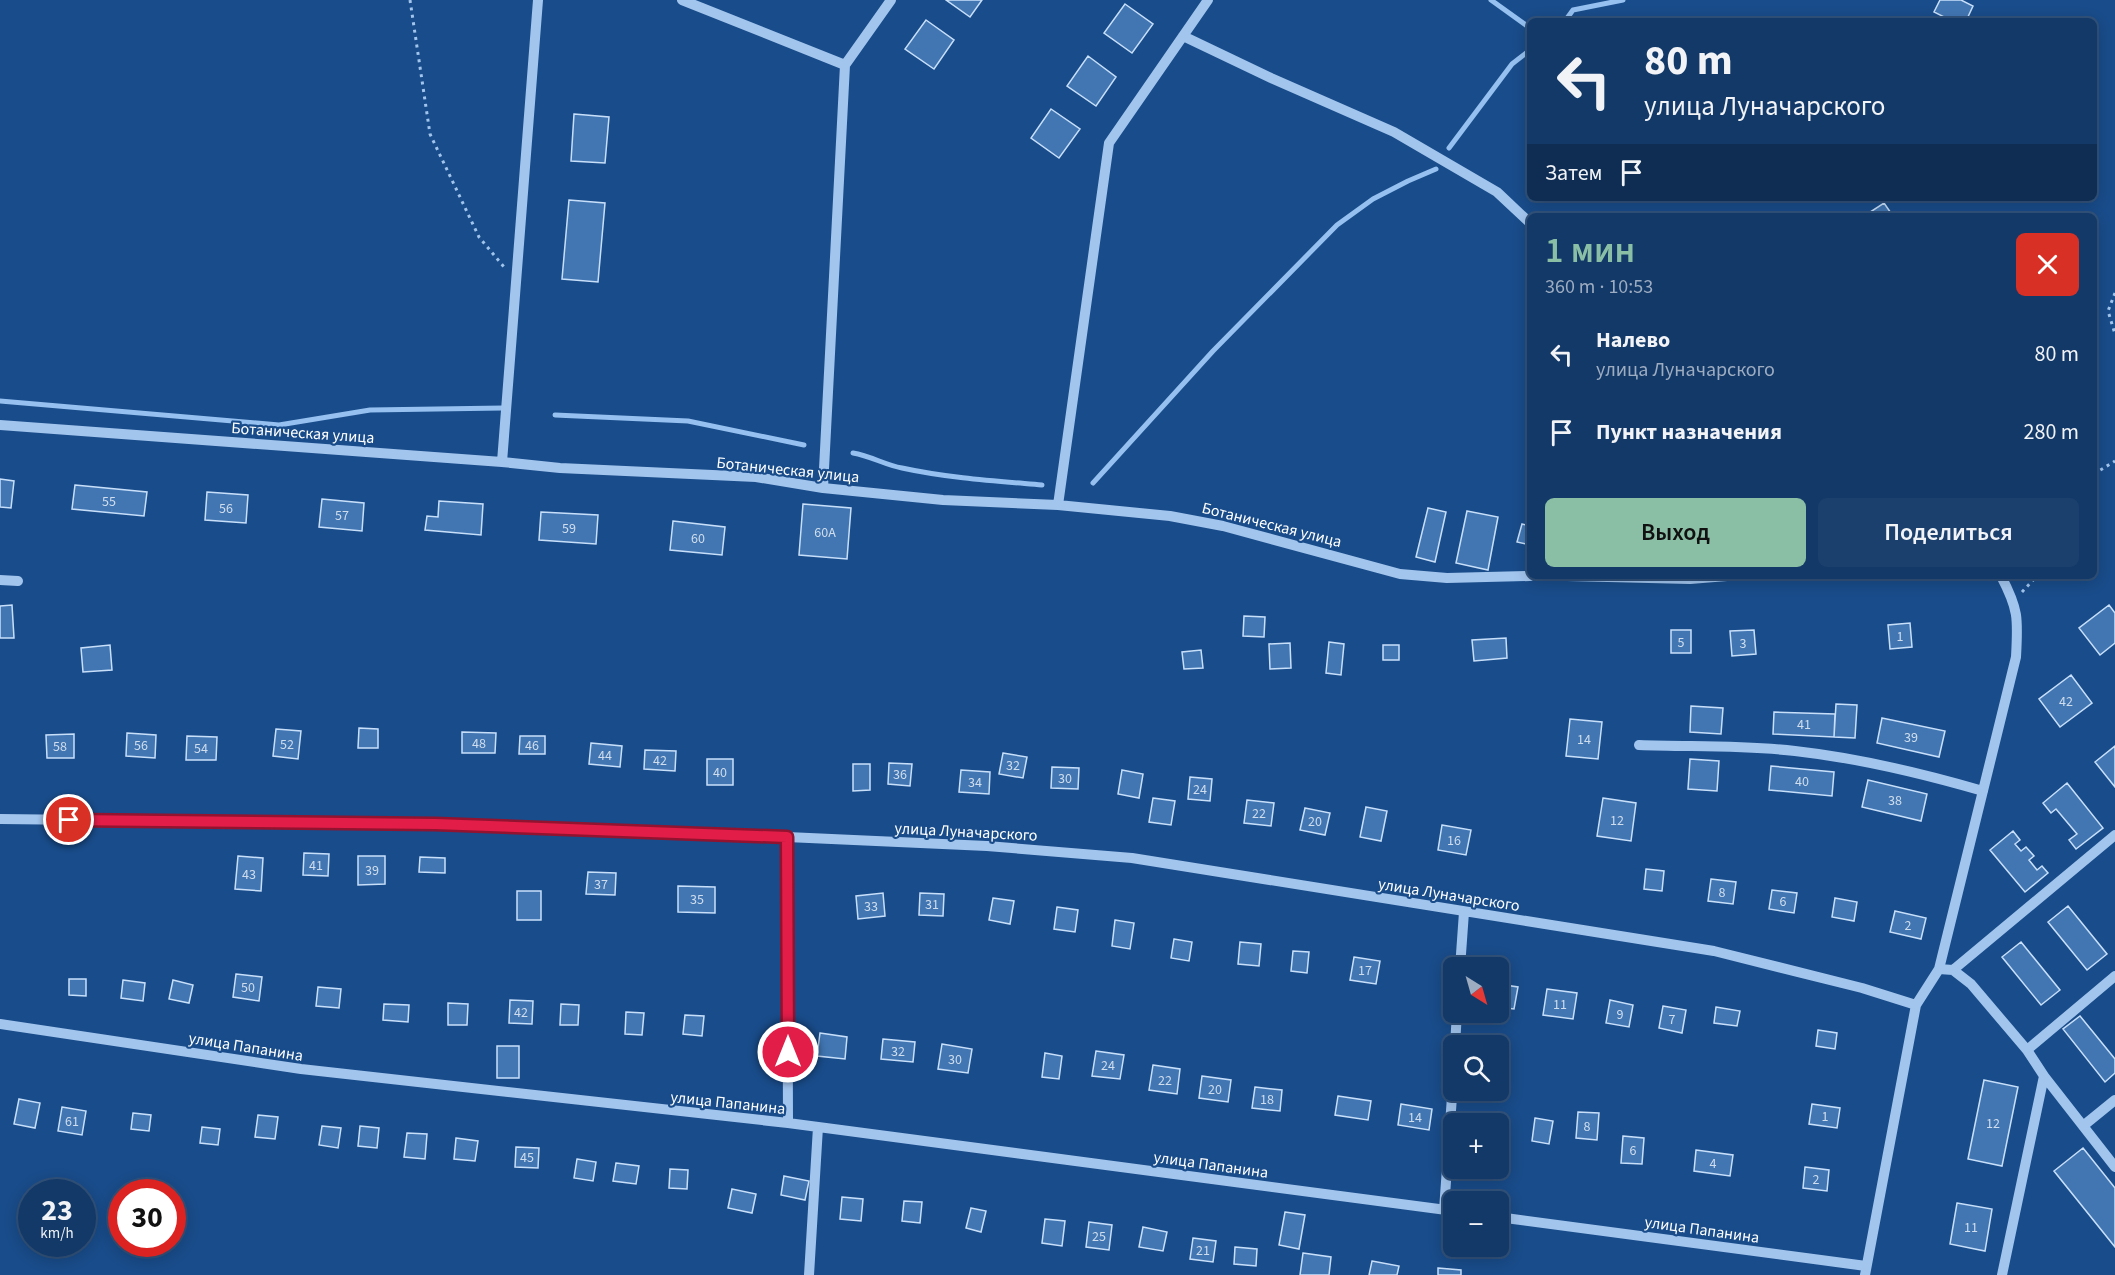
<!DOCTYPE html>
<html lang="ru">
<meta charset="utf-8">
<style>
:root{--surface:#133968;--page:#1c406e;--text:#f1f3f6;--muted:#9dacc0;--line:#32537c;--accent:#8abfa5}
body{margin:0;font-family:"Source Sans 3",sans-serif;background:var(--page);color:var(--text);height:100vh;display:flex;flex-direction:column;font-size:22px;white-space:nowrap}
*{box-sizing:border-box;margin:0}
p{font-size:20px;color:var(--muted)}
.icon{flex:none;width:33px;height:33px;fill:none;stroke:currentColor;stroke-width:2;stroke-linecap:round;stroke-linejoin:round}
.map{position:relative;flex:1;overflow:hidden}
.drawer{position:absolute;left:1527px;top:213px;width:570px;height:366px;display:flex;flex-direction:column;background:var(--surface);border-radius:9px;box-shadow:0 3px 15px #0003,0 0 0 2px var(--line)}
.drawer>*{flex:none}
.top-card{position:absolute;left:1527px;top:18px;width:570px;height:183px;border-radius:9px;box-shadow:0 3px 15px #0003,0 0 0 2px var(--line);background:#133968;color:var(--text);overflow:hidden}
.needle{width:39px;rotate:143deg}
.fabs{position:absolute;left:1443px;top:957px;display:grid;gap:12px}
.fabs a{display:grid;place-items:center;width:66px;height:66px;border-radius:9px;background:var(--surface);box-shadow:0 3px 15px #0003,0 0 0 2px var(--line);font-size:30px}
.speed{position:absolute;left:18px;top:1179px;display:flex;gap:12px;font-size:30px;font-weight:700;text-align:center}
.speed>*{display:grid;place-content:center;width:78px;height:78px;border-radius:50%;background:var(--surface);box-shadow:0 3px 15px #0003,0 0 0 2px var(--line);line-height:1}
.speed small{font-size:15px;font-weight:400}
.speed .limit{border:9px solid #d22;background:#fff;color:#111}
.pin{position:absolute;display:grid;place-items:center;width:51px;height:51px;color:#fff;margin:-26px;border:3px solid #fff;border-radius:50%;box-shadow:0 2px 6px #0007}
.me{position:absolute;width:66px;margin:-33px;rotate:0deg;stroke-linejoin:round;filter:drop-shadow(0 0 4px #0008)}
.turn{display:flex;align-items:center;gap:21px;height:126px;padding:0 18px;font-size:27px}
.turn .icon{width:78px;height:78px;stroke-width:2.5}
.turn b{display:block;font-size:42px;line-height:51px}
.then{display:flex;align-items:center;height:57px;padding:0 18px;background:#0003;gap:12px;font-size:22px}
.round{display:grid;place-items:center;flex:none;width:63px;height:63px;border-radius:9px;background:var(--page)}
.head{display:flex;align-items:center;justify-content:space-between;height:102px;padding:0 18px}
h1{font-size:36px;font-weight:600;line-height:45px;color:var(--accent)}
.primary-button{display:flex;gap:12px;margin-top:auto;padding:12px 18px}
.primary-button a{flex:1;height:69px;border-radius:9px;background:var(--accent);color:#111;font-size:24px;font-weight:600;line-height:69px;text-align:center}
.primary-button a+a{background:var(--page);color:var(--text)}
ul{padding:0;list-style:none}
li{display:flex;align-items:center;gap:18px;height:78px;padding:0 18px}
li div{flex:1}
li b{display:block;font-size:22px}
li em{font-style:normal}
.map>svg:first-child{display:block}
.lines{fill:none;stroke-linecap:round;stroke-linejoin:round}
.stream{stroke:#95c0f0;stroke-width:5}
.building{fill:#4176b3;stroke:#c8dffa;stroke-width:1.5}
.path{stroke:#a2c5ee;stroke-width:3;stroke-dasharray:3 4.5;stroke-linecap:butt}
.minor{stroke:#a2c5ee;stroke-width:10}
.route-casing{stroke:#92132f;stroke-width:15}
.route{stroke:#e11d48;stroke-width:10}
.labels{text-anchor:middle;stroke-width:4.5;stroke-linejoin:round;paint-order:stroke}
.number-label{font-size:14px;fill:#d0ddec}
.street-label{font-size:16px;fill:#fff;stroke:#194c8a}
</style>
<div class="map">
<svg width="2115" height="1275" viewBox="0 0 2115 1275">
<rect width="100%" height="100%" fill="#194c8a"/>
<g class="lines">
<path class="stream" d="M1491,0L1530,28
M1565,21L1573,10L1623,0
M1449,148L1512,64L1530,50
M0,401L279,425L370,410L503,408
M555,415L688,421L804,445
M853,453C871,456 885,465 902,468C948,478 995,481 1042,485
M1093,483L1213,351L1337,225L1373,199L1408,181L1436,169"/>
</g>
<path class="building" d="M946,0H982L970,17Z
M1940,0H1961L1973,6L1966,21H1952L1934,12Z
M1125,4L1153,24L1132,53L1104,33Z
M926,20L954,40L934,69L905,49Z
M1088,56L1116,77L1096,106L1067,86Z
M1051,109L1080,129L1059,158L1031,138Z
M574,114L609,117L605,163L571,161Z
M569,200L605,203L598,282L562,279Z
M1884,203L1893,216H1864Z
M0,479L14,481L11,508L0,507Z
M75,485L147,492L144,516L72,509Z
M207,492L248,495L246,523L205,520Z
M322,499L364,503L362,531L319,527Z
M439,501L483,504L481,535L425,530L427,516L438,517Z
M803,504L851,508L847,559L799,555Z
M1428,508L1446,512L1435,562L1416,557Z
M1467,511L1498,517L1488,570L1456,563Z
M541,512L598,515L596,544L539,540Z
M673,521L725,527L722,555L670,550Z
M1522,524L1530,526V545L1517,542Z
M12,605L14,638H0V606Z
M2109,605L2115,613V643L2100,655L2079,628Z
M1244,616L1265,617L1264,637L1243,636Z
M1910,623L1912,647L1890,649L1888,625Z
M1671,630H1691V653H1671Z
M1754,630L1756,654L1732,656L1730,631Z
M1506,638L1507,658L1474,661L1472,640Z
M1329,642L1344,644L1341,675L1326,673Z
M1290,643L1291,668L1270,669L1269,644Z
M110,645L112,670L83,672L81,648Z
M1383,645H1399V660H1383Z
M1201,650L1203,668L1184,669L1182,652Z
M2071,675L2092,703L2060,727L2039,699Z
M1836,704L1857,705L1855,738L1834,737Z
M1691,706L1723,708L1721,734L1690,732Z
M1774,712L1835,714L1834,737L1773,734Z
M1882,718L1945,731L1939,757L1877,743Z
M1570,719L1602,722L1598,759L1566,756Z
M359,728L378,729V748H358Z
M276,729L301,731L298,759L273,756Z
M462,732L496,733L495,753H462Z
M127,733L156,735L155,758L126,756Z
M74,734V758H47L46,735Z
M187,736L217,737L216,760H186Z
M520,736H545V754H519Z
M591,743L622,746L620,767L589,764Z
M2115,746V787L2095,762Z
M645,750L676,751L675,771L644,769Z
M1003,753L1027,757L1023,778L999,774Z
M707,759H733V785H707Z
M1690,759L1719,761L1717,791L1688,789Z
M889,763L912,764L910,786L888,784Z
M853,764H870V790L853,791Z
M1771,766L1834,772L1832,796L1769,790Z
M1052,767L1079,768L1078,789L1051,788Z
M961,770L990,772L989,794L959,792Z
M1122,770L1143,774L1139,798L1118,794Z
M1190,777L1212,779L1210,801L1188,799Z
M1868,780L1927,794L1921,821L1862,807Z
M2067,783L2103,828L2076,849L2069,840L2077,834L2056,809L2051,813L2043,803Z
M1153,798L1175,801L1171,825L1149,822Z
M1603,798L1636,803L1631,841L1597,836Z
M1247,800L1274,803L1271,826L1244,823Z
M1366,807L1387,811L1381,841L1360,837Z
M1305,808L1330,813L1325,835L1300,830Z
M1442,825L1471,830L1466,855L1438,850Z
M2013,831L2020,840L2015,844L2021,851L2026,847L2034,856L2029,860L2037,870L2042,866L2048,873L2025,892L1990,850Z
M304,853L329,854L328,876L303,875Z
M238,856L263,858L261,891L235,889Z
M358,856H385V884L358,885Z
M420,857L445,858V873L419,872Z
M1646,869L1664,871L1662,891L1644,889Z
M588,872L616,873L615,895L586,894Z
M1711,879L1736,882L1733,904L1708,901Z
M678,886L715,887V913L678,912Z
M1772,890L1797,893L1794,913L1769,909Z
M517,891H541V920H517Z
M883,893L885,916L858,919L856,896Z
M920,893L944,894L943,916L919,915Z
M993,898L1014,901L1010,924L989,920Z
M1835,898L1857,902L1854,921L1832,917Z
M2068,906L2107,954L2087,970L2048,922Z
M1057,907L1078,910L1075,932L1054,929Z
M1895,911L1926,918L1921,939L1890,932Z
M1115,920L1134,923L1130,949L1112,946Z
M1174,939L1192,942L1189,961L1171,958Z
M1240,942L1261,944L1259,966L1238,964Z
M2021,942L2060,990L2041,1005L2002,957Z
M1293,951L1309,952L1307,973L1291,971Z
M1354,957L1380,961L1376,984L1350,980Z
M236,974L262,977L259,1001L233,997Z
M69,979H86V996L69,995Z
M123,980L145,983L143,1001L121,998Z
M173,980L193,985L189,1003L169,999Z
M1498,984L1518,987L1514,1009L1498,1007Z
M318,987L341,989L339,1008L316,1006Z
M1547,989L1577,993L1573,1019L1543,1015Z
M510,1000L533,1001L532,1024L509,1023Z
M1610,1000L1633,1005L1629,1027L1606,1023Z
M448,1003L468,1004L467,1025H448Z
M384,1004L409,1005L408,1022L383,1020Z
M561,1004L579,1005L578,1025H560Z
M1663,1006L1686,1010L1682,1033L1659,1028Z
M1716,1007L1740,1011L1737,1026L1714,1023Z
M626,1012L644,1013L642,1035L625,1034Z
M685,1015L704,1016L702,1036L683,1034Z
M2080,1016L2115,1059V1073L2105,1082L2063,1029Z
M1818,1030L1837,1033L1835,1049L1816,1046Z
M820,1033L847,1037L845,1059L817,1056Z
M883,1039L915,1042L913,1062L881,1059Z
M942,1044L972,1049L968,1073L938,1069Z
M497,1046H519V1078H497Z
M1096,1051L1124,1055L1120,1079L1092,1076Z
M1045,1053L1062,1056L1059,1079L1042,1077Z
M1153,1065L1180,1069L1177,1094L1149,1090Z
M1202,1076L1231,1080L1228,1102L1199,1098Z
M1984,1080L2018,1087L2002,1166L1968,1159Z
M1255,1087L1282,1090L1280,1111L1252,1108Z
M1338,1096L1371,1101L1368,1120L1335,1115Z
M19,1099L40,1103L35,1128L14,1124Z
M1401,1104L1432,1109L1429,1130L1398,1125Z
M1812,1104L1840,1108L1837,1128L1809,1124Z
M62,1107L86,1111L82,1135L58,1131Z
M1578,1112L1599,1113L1597,1140L1576,1138Z
M133,1113L151,1115L149,1131L131,1129Z
M258,1115L278,1117L275,1139L255,1137Z
M1535,1118L1553,1121L1549,1144L1532,1141Z
M322,1126L341,1128L338,1148L319,1145Z
M360,1126L379,1128L377,1148L358,1146Z
M202,1127L220,1129L218,1145L200,1143Z
M407,1133L427,1134L425,1159L404,1157Z
M1623,1136L1644,1138L1642,1164L1621,1163Z
M456,1138L478,1141L475,1161L454,1159Z
M516,1147L539,1148L538,1168L515,1167Z
M2083,1148L2115,1188V1247L2054,1171Z
M1696,1150L1733,1155L1730,1176L1694,1171Z
M577,1159L596,1162L593,1181L574,1178Z
M616,1163L639,1166L636,1184L613,1181Z
M1805,1167L1829,1170L1827,1191L1803,1188Z
M670,1169L688,1170L687,1189L669,1188Z
M784,1176L809,1181L805,1200L781,1195Z
M732,1189L756,1194L752,1213L728,1208Z
M842,1197L863,1199L861,1221L840,1219Z
M904,1201L922,1202L920,1223L902,1221Z
M1957,1203L1992,1209L1985,1251L1950,1244Z
M971,1208L986,1211L981,1232L966,1228Z
M1285,1212L1305,1215L1299,1249L1279,1245Z
M1045,1219L1065,1221L1062,1246L1042,1243Z
M1089,1222L1112,1225L1109,1250L1086,1247Z
M1143,1227L1167,1232L1163,1251L1139,1247Z
M1193,1238L1216,1241L1213,1262L1190,1259Z
M1235,1247L1257,1249L1256,1266L1234,1264Z
M1303,1253L1331,1257L1329,1275H1300Z
M1372,1261L1399,1266L1397,1275H1369Z
M1438,1268L1461,1270V1275H1438Z"/>
<g class="lines">
<path class="path" d="M410,0L430,134L479,237L504,267
M2115,293L2108,311L2115,334
M2094,474L2115,461
M2022,592L2037,576"/>
<path class="minor" d="M682,0L845,65
M1183,36L1271,78L1394,132L1497,192L1530,223
M0,425L502,462L560,468L756,477L823,488L943,500L1058,505L1170,516L1223,526L1400,574L1447,578L1530,576
M502,462L538,0
M823,488L845,65L891,0
M1058,505L1109,143L1208,0
M1567,576L1690,579L1727,576
M0,580L18,581
M1639,745C1691,747 1744,745 1795,751C1858,758 1921,773 1983,791
M0,819L435,824L787,837L987,846L1132,858L1714,951L1862,988L1916,1005
M787,837L788,1123
M1460,968L1464,912
M1939,969L1953,970L1971,984L2027,1050L2044,1076L2115,1167
M1953,970L2115,835
M0,1024L301,1069L788,1123L1454,1211
M1455,1046L1457,1012
M2027,1050L2115,976
M2083,1126L2115,1100
M1444,1210L1454,1068
M1498,1217L1866,1266
M809,1275L818,1127
M1865,1275L1916,1005L1939,969L2016,657C2018,619 2019,610 2001,576
M2002,1275L2044,1076"/>
</g>
<g class="lines">
<g class="route-casing">
<path id="route" d="M69,820L435,824L787,837L788,1052"/>
</g>
<use href="#route" class="route"/>
</g>
<g class="labels">
<g class="number-label">
<text x="109" y="506">55</text>
<text x="226" y="513">56</text>
<text x="342" y="520">57</text>
<text x="569" y="533">59</text>
<text x="825" y="537">60А</text>
<text x="698" y="543">60</text>
<text x="1900" y="641">1</text>
<text x="1681" y="647">5</text>
<text x="1743" y="648">3</text>
<text x="2066" y="706">42</text>
<text x="1804" y="729">41</text>
<text x="1911" y="742">39</text>
<text x="1584" y="744">14</text>
<text x="479" y="748">48</text>
<text x="287" y="749">52</text>
<text x="141" y="750">56</text>
<text x="532" y="750">46</text>
<text x="60" y="751">58</text>
<text x="201" y="753">54</text>
<text x="605" y="760">44</text>
<text x="660" y="765">42</text>
<text x="1013" y="770">32</text>
<text x="720" y="777">40</text>
<text x="900" y="779">36</text>
<text x="1065" y="783">30</text>
<text x="1802" y="786">40</text>
<text x="975" y="787">34</text>
<text x="1200" y="794">24</text>
<text x="1895" y="805">38</text>
<text x="1259" y="818">22</text>
<text x="1617" y="825">12</text>
<text x="1315" y="826">20</text>
<text x="1454" y="845">16</text>
<text x="316" y="870">41</text>
<text x="372" y="875">39</text>
<text x="249" y="879">43</text>
<text x="601" y="889">37</text>
<text x="1722" y="897">8</text>
<text x="697" y="904">35</text>
<text x="1783" y="906">6</text>
<text x="932" y="909">31</text>
<text x="871" y="911">33</text>
<text x="1908" y="930">2</text>
<text x="1365" y="975">17</text>
<text x="248" y="992">50</text>
<text x="1560" y="1009">11</text>
<text x="521" y="1017">42</text>
<text x="1620" y="1019">9</text>
<text x="1672" y="1024">7</text>
<text x="898" y="1056">32</text>
<text x="955" y="1064">30</text>
<text x="1108" y="1070">24</text>
<text x="1165" y="1085">22</text>
<text x="1215" y="1094">20</text>
<text x="1267" y="1104">18</text>
<text x="1825" y="1121">1</text>
<text x="1415" y="1122">14</text>
<text x="72" y="1126">61</text>
<text x="1993" y="1128">12</text>
<text x="1587" y="1131">8</text>
<text x="1633" y="1155">6</text>
<text x="527" y="1162">45</text>
<text x="1713" y="1168">4</text>
<text x="1816" y="1184">2</text>
<text x="1971" y="1232">11</text>
<text x="1099" y="1241">25</text>
<text x="1203" y="1255">21</text>
</g>
<g class="street-label">
<text transform="translate(303 432) rotate(4)" y="6">Ботаническая улица</text>
<text transform="translate(788 469) rotate(6)" y="6">Ботаническая улица</text>
<text transform="translate(1272 524) rotate(14)" y="6">Ботаническая улица</text>
<text transform="translate(966 831) rotate(3)" y="6">улица Луначарского</text>
<text transform="translate(1449 894) rotate(9)" y="6">улица Луначарского</text>
<text transform="translate(246 1046) rotate(9)" y="6">улица Папанина</text>
<text transform="translate(728 1102) rotate(6)" y="6">улица Папанина</text>
<text transform="translate(1211 1164) rotate(8)" y="6">улица Папанина</text>
<text transform="translate(1702 1229) rotate(8)" y="6">улица Папанина</text>
</g>
</g>
</svg>
<div class="fabs">
<a><svg class="needle" viewBox="-14 -14 28 28"><path d="M0-13l5 13h-10z" fill="#e53935"/><path d="M0 13l5-13h-10z" fill="#9dacc0"/></svg></a>
<a><svg class="icon" aria-label="search" viewBox="0 0 24 24"><circle cx="10" cy="10" r="6"/><path d="M15 15l6 6"/></svg></a>
<a>+</a>
<a>−</a>
</div>
<div class="speed"><div>23<small>km/h</small></div><div class="limit">30</div></div>
<div class="pin" style="left:69px;top:820px;background:#d93025"><svg class="icon" aria-label="arrive" viewBox="0 0 24 24"><path d="M6 21V4h12l-3 4 3 4H6"/></svg></div>
<svg class="me" style="left:788px;top:1052px" viewBox="-20 -20 40 40"><circle r="17" fill="#e11d48" stroke="#fff" stroke-width="3"/><path d="M0-11L8 9 0 5-8 9z" fill="#fff"/></svg>
<div class="top-card">
<div class="turn"><svg class="icon" aria-label="left" viewBox="0 0 24 24"><path d="M17 20v-9H6M10 6l-5 5 5 5"/></svg><div><b>80 m</b>улица Луначарского</div></div>
<div class="then">Затем<svg class="icon" aria-label="arrive" viewBox="0 0 24 24"><path d="M6 21V4h12l-3 4 3 4H6"/></svg></div>
</div>
<section class="drawer">
<div class="head"><div><h1>1 мин</h1><p>360 m · 10:53</p></div><a class="round" style="background:#d93025;color:#fff"><svg class="icon" aria-label="close" viewBox="0 0 24 24"><path d="M6 6l12 12M18 6L6 18"/></svg></a></div>
<ul>
<li><svg class="icon" aria-label="left" viewBox="0 0 24 24"><path d="M17 20v-9H6M10 6l-5 5 5 5"/></svg><div><b>Налево</b><p>улица Луначарского</p></div><em>80 m</em></li>
<li><svg class="icon" aria-label="arrive" viewBox="0 0 24 24"><path d="M6 21V4h12l-3 4 3 4H6"/></svg><div><b>Пункт назначения</b></div><em>280 m</em></li>
</ul>
<div class="primary-button"><a>Выход</a><a>Поделиться</a></div>
</section>
</div>
